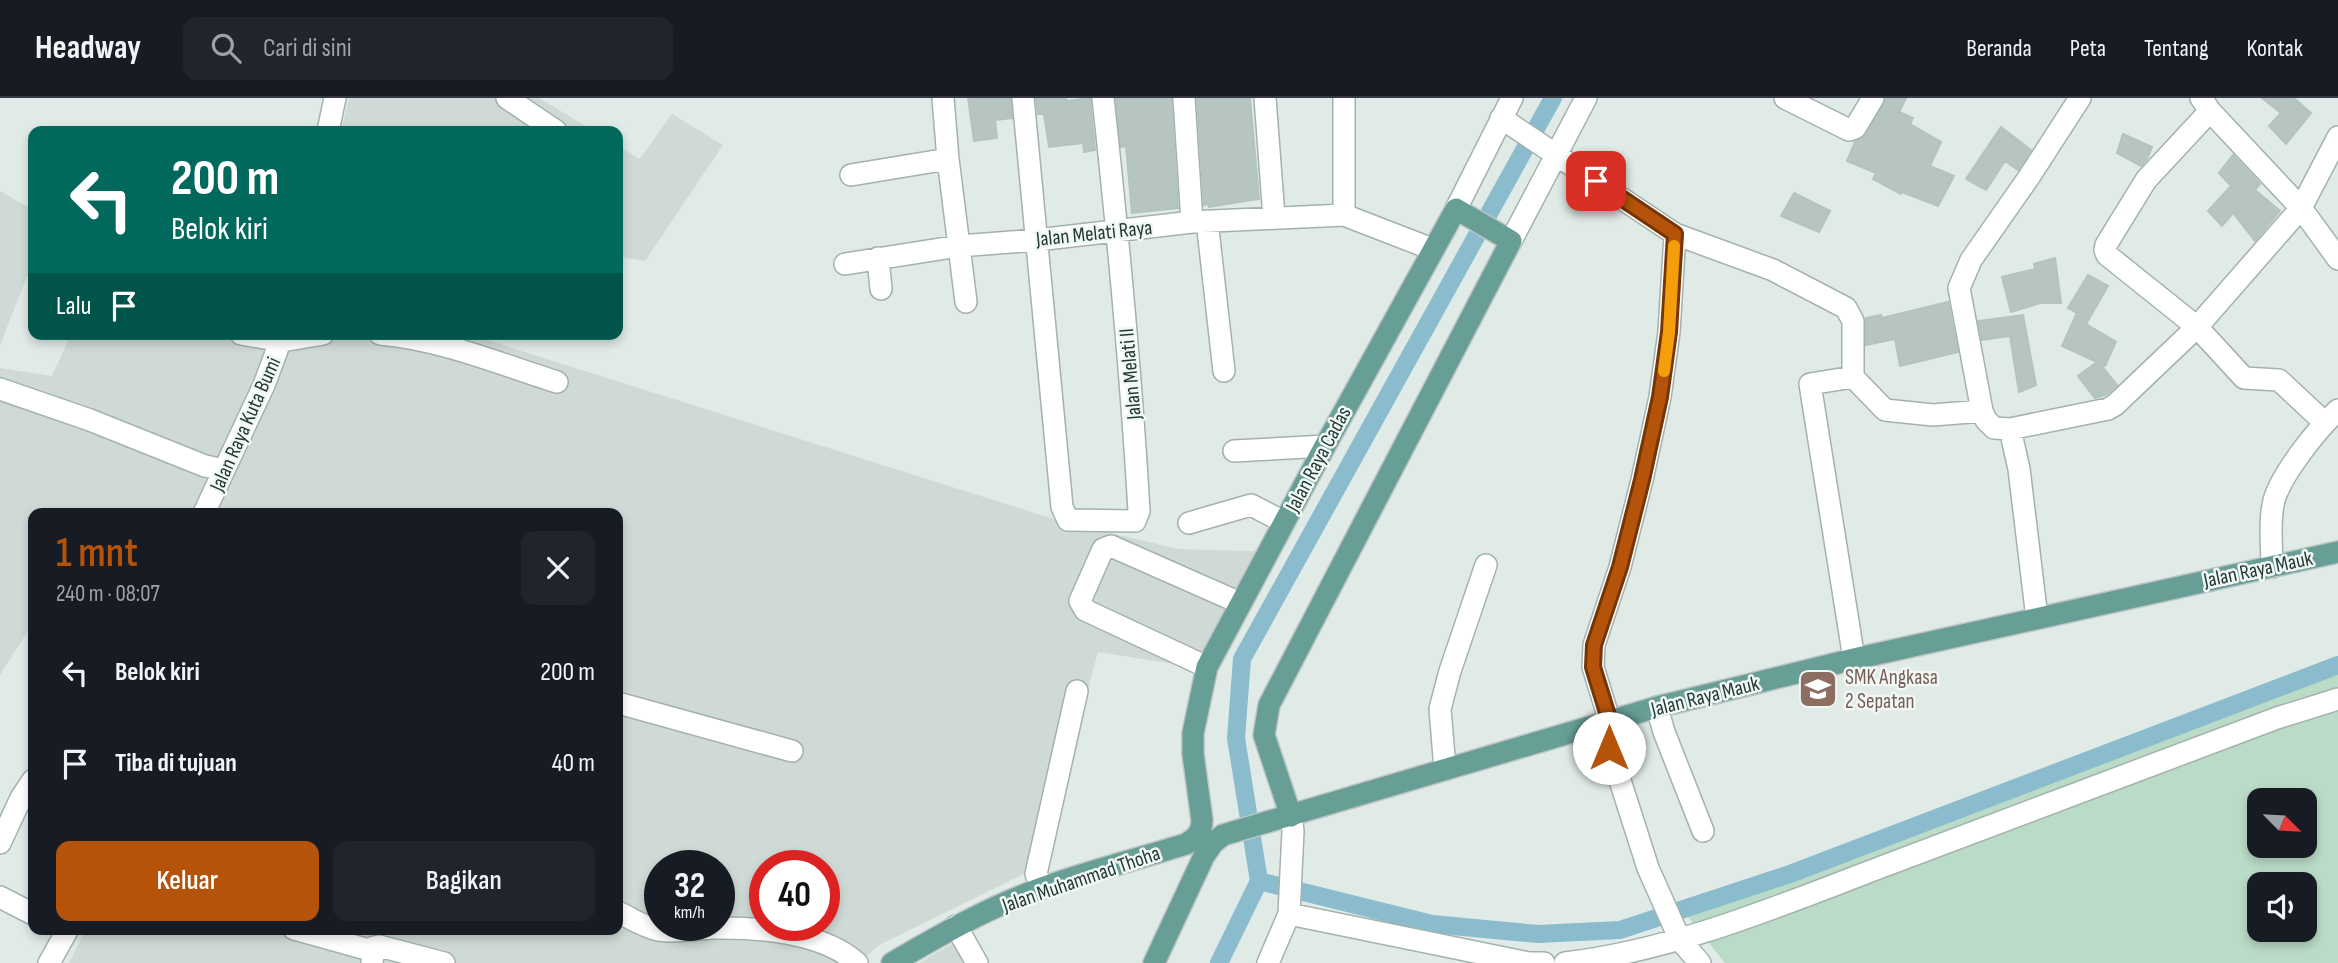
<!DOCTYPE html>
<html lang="id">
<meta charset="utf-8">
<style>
:root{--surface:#171b24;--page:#20242c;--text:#f1f3f6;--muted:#9ea1a6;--line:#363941;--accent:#b45309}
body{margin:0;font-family:"Sofia Sans Condensed",sans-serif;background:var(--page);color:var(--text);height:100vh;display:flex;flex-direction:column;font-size:26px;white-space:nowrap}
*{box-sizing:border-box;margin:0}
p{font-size:23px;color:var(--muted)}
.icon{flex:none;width:38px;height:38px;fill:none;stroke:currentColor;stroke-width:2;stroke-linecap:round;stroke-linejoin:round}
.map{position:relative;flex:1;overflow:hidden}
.drawer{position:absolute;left:28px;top:410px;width:595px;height:427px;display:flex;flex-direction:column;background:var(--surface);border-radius:14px;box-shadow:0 4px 10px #0003}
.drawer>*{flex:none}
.hud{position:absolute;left:28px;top:28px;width:595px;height:214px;border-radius:14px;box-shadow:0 4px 10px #0003;background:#00695c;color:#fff;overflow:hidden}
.needle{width:46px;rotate:114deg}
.fabs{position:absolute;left:2247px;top:690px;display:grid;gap:14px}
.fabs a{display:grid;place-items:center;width:70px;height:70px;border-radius:14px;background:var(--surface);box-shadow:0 4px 10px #0003;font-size:35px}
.speed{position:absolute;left:644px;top:752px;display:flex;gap:14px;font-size:35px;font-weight:700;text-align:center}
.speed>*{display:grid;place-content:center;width:91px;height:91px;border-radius:50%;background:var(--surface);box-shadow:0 4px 10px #0003;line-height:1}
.speed small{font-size:18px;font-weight:400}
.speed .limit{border:10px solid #d22;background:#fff;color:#111}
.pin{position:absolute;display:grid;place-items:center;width:60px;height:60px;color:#fff;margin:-30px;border-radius:14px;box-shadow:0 4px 10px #0006}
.me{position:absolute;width:77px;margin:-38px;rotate:0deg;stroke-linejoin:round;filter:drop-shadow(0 0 5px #0008)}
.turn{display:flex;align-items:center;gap:24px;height:147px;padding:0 28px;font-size:32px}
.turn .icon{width:91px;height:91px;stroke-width:2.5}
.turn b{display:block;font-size:49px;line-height:60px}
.then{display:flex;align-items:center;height:66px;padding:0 28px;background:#0003;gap:14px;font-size:26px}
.round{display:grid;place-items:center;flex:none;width:74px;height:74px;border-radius:14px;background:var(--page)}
.summary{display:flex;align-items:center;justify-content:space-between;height:119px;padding:0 28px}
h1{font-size:42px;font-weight:600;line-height:52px;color:var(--accent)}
.button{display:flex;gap:14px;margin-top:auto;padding:14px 28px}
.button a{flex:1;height:80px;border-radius:14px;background:var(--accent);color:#fff;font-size:28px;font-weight:600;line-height:80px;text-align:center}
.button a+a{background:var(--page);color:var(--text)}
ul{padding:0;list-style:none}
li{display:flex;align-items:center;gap:21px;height:91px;padding:0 28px}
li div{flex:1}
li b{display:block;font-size:26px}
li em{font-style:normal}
header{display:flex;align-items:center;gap:42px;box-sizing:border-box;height:98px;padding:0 35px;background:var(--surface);border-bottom:2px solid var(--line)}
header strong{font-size:33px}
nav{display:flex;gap:38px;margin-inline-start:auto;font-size:24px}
.search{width:490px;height:63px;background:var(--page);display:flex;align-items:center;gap:18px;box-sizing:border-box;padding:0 24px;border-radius:14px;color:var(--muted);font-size:26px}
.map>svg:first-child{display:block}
.built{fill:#cfdad6;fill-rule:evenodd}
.green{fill:#badbc6;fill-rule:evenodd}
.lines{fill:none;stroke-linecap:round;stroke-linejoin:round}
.canal{stroke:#8bbccd;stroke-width:18}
.building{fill:#b6c5c0;stroke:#b3c4bf;stroke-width:2}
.minor-casing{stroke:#a3b2ae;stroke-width:24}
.major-casing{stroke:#bdc4c3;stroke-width:24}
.minor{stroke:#fff;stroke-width:21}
.major{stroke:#679e96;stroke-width:21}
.route-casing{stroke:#753606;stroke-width:18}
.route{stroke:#b45309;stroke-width:12}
.slow{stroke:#f59e0b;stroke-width:12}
.labels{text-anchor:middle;stroke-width:5;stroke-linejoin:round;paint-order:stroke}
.street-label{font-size:21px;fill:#223a36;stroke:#f1f7f5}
.education-label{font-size:21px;fill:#785e54;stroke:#f1f7f5;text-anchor:start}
</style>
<header>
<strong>Headway</strong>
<div class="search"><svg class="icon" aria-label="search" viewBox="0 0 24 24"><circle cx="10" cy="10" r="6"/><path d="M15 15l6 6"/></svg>Cari di sini</div>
<nav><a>Beranda</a><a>Peta</a><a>Tentang</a><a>Kontak</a></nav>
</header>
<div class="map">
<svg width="2338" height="865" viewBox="0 0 2338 865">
<rect width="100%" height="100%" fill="#e0eae7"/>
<path class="built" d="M349,0H539L594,33H341Z
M672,16L723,47L645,163L618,159V48L640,61Z
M0,93L33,112V163L0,247Z
M71,236H475L490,243L1060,423L1178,451L1277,454L1213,572L1098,554L1059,694L1050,763L879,847L859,865H69L86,831H269L296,841L299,831H618V415H33V525L0,577V270L52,278ZM660,768H719V828H660ZM765,768H824V828H765Z
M961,841L975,865H919Z"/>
<path class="green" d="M2338,577V865H1725L1687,818L2313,581ZM2259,702H2305V747H2259ZM2259,786H2305V831H2259Z"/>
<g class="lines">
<path class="canal" d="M1259,783L1432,826L1538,836L1620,832L1790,776L2338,567
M1259,783L1236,640L1242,561L1553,0
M1219,865L1259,783"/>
</g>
<path class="building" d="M968,0H1010L1012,20L995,22L997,40L974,43Z
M1036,0H1066L1067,3L1090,0L1095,52L1084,54L1083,45L1049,49L1044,16H1038Z
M1116,0H1171L1178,110L1132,115L1126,48L1121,49Z
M1197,0H1250L1259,101L1209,109L1208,106L1204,107Z
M1886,0H1906L1899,14L1913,20L1910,26L1941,44L1930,68L1954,78L1938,108L1902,94L1901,96L1873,81L1876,75L1847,63L1855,44L1866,37Z
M2262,0H2294L2311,15L2286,46L2269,28L2281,15Z
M2001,29L2031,52L2018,72L2005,63L1986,92L1966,81Z
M2123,36L2152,49L2147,61L2141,68L2117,55Z
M2233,57L2260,86L2255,92L2280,113L2255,143L2233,115L2222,128L2208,113L2231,88L2219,75Z
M1794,95L1830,113L1819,134L1781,118Z
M2055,160L2061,205H2040L2011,214L2002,179L2035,171L2034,166Z
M2088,177L2108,188L2086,226L2116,244L2105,268L2099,265L2117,287L2107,296L2095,300L2078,278L2097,264L2062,248L2077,215L2068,210Z
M1948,204L1958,254L1900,268L1895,241L1866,247V220L1881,217L1882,220Z
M2023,217L2036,287L2019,294L2010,238L1982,242L1978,223Z"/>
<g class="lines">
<g class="minor-casing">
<path id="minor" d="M507,0L556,33
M943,0L948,61L966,204
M1023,0L1062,409L1068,422L1135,423L1139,413C1131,275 1118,137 1103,0
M1184,0L1192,124
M1265,0L1274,119
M1785,0L1849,32L1855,30L1873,0
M2080,0L2029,79L1971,162L1959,190L1982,313L1986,322L1994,330L2010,331L2108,311L2115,307L2197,229L2301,110L2338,39
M2201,0L2210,13L2301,110L2338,161
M2210,13L2146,82L2106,147L2105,152L2107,157L2197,229L2244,280L2279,282L2324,324
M1501,20L1675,136L1773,172L1846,210L1853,223V279L1810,286L1854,561
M328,33L335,0
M851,77L948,61
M1456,111L1512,0
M1344,117V0
M1207,123L1224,273
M1511,143L1586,0
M878,160L881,191
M845,166L959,148L1037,142L1192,124L1344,117L1432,151
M241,236L282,243L323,236
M380,236C440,241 500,266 557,284
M1853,279L1885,312L1933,317L1982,313
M0,291L90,322L205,368L224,372
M2010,331L2019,371L2037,520
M1234,353L1325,348
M204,415L264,287L283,236
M1189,425L1251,407L1284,424
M2272,469C2272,449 2269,427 2273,407C2277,381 2318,330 2338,312
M1207,569L1085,512L1080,503L1103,451L1111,448L1240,505
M618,605L792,653
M1657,609L1664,634L1703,733
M1610,624L1593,569L1594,547L1620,469L1642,382L1660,299L1669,234L1675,136
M1602,626L1648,770L1680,842L1700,865
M1445,671L1440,611L1450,573L1486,467
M0,745L21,700L33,682
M1043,790L1036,776L1077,593
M0,799L33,816
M618,814C630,820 644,829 658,832C674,835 695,831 712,830C757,829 823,834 857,865
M1289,816L1293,733L1291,718
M956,828L977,865
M294,831L373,853
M49,865L68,831
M372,865L374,849L379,848L444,865
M1268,865L1289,816L1529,865H1544
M1565,865C1676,852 1781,807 1884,768C2015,719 2146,669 2277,620L2338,601"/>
</g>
<g class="major-casing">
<path id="major" d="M892,865C940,837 989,809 1042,790C1089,773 1138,761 1186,746C1196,740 1202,735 1202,722L1193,656V635L1207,569L1325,348L1456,111L1511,143L1269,607L1264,637L1291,718
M1154,865L1204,758L1213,745L1223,737L1657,609L1854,561L2338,454"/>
</g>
<use href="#minor" class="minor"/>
<use href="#major" class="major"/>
</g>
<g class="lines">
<g class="route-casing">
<path id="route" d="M1596,83L1675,136L1669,234L1660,299L1642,382L1620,469L1594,547L1593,569L1610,624L1602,626L1609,650"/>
</g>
<use href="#route" class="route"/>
<path class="slow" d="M1664,273L1669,234L1674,148"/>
</g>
<defs>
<g id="school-square" transform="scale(2.0125)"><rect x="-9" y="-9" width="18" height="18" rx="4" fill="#8d6e63" stroke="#f1f7f5"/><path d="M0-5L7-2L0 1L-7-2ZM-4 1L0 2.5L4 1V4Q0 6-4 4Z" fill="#fff"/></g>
</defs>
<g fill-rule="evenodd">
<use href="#school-square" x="1818" y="591"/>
</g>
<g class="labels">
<g class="street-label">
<text transform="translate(1094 135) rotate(-6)" y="7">Jalan Melati Raya</text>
<text transform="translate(1130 276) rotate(-95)" y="7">Jalan Melati II</text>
<text transform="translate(245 326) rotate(-66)" y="7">Jalan Raya Kuta Bumi</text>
<text transform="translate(1318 361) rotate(-62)" y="7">Jalan Raya Cadas</text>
<text transform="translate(2258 471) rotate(-12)" y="7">Jalan Raya Mauk</text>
<text transform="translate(1705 598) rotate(-14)" y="7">Jalan Raya Mauk</text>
<text transform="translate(1081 781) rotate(-19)" y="7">Jalan Muhammad Thoha</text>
</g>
<g class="education-label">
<text x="1845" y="586">SMK Angkasa<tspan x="1845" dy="24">2 Sepatan</tspan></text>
</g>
</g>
</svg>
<div class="fabs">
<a><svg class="needle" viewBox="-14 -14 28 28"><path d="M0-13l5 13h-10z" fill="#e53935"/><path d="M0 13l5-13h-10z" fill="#9ea1a6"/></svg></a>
<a><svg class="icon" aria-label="sound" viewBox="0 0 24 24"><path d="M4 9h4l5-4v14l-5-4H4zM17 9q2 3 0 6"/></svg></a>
</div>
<div class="speed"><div>32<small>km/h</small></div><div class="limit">40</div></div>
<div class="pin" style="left:1596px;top:83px;background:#d93025"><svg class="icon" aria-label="arrive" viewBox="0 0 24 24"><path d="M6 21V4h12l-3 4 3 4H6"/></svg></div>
<svg class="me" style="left:1609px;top:650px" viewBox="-20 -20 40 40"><circle r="19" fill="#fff"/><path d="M0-13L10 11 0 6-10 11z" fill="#b45309"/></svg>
<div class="hud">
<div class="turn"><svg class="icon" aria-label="left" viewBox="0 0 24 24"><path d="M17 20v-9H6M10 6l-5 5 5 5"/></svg><div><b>200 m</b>Belok kiri</div></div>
<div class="then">Lalu<svg class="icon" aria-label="arrive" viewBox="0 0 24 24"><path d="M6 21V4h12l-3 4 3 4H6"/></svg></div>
</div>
<section class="drawer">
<div class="summary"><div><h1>1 mnt</h1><p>240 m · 08:07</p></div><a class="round"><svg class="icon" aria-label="close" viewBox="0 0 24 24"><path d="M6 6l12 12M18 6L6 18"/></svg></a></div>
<ul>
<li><svg class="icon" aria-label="left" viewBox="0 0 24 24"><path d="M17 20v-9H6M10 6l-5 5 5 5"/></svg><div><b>Belok kiri</b></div><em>200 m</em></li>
<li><svg class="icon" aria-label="arrive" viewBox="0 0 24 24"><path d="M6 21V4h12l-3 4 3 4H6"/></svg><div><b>Tiba di tujuan</b></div><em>40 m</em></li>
</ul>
<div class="button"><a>Keluar</a><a>Bagikan</a></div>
</section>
</div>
